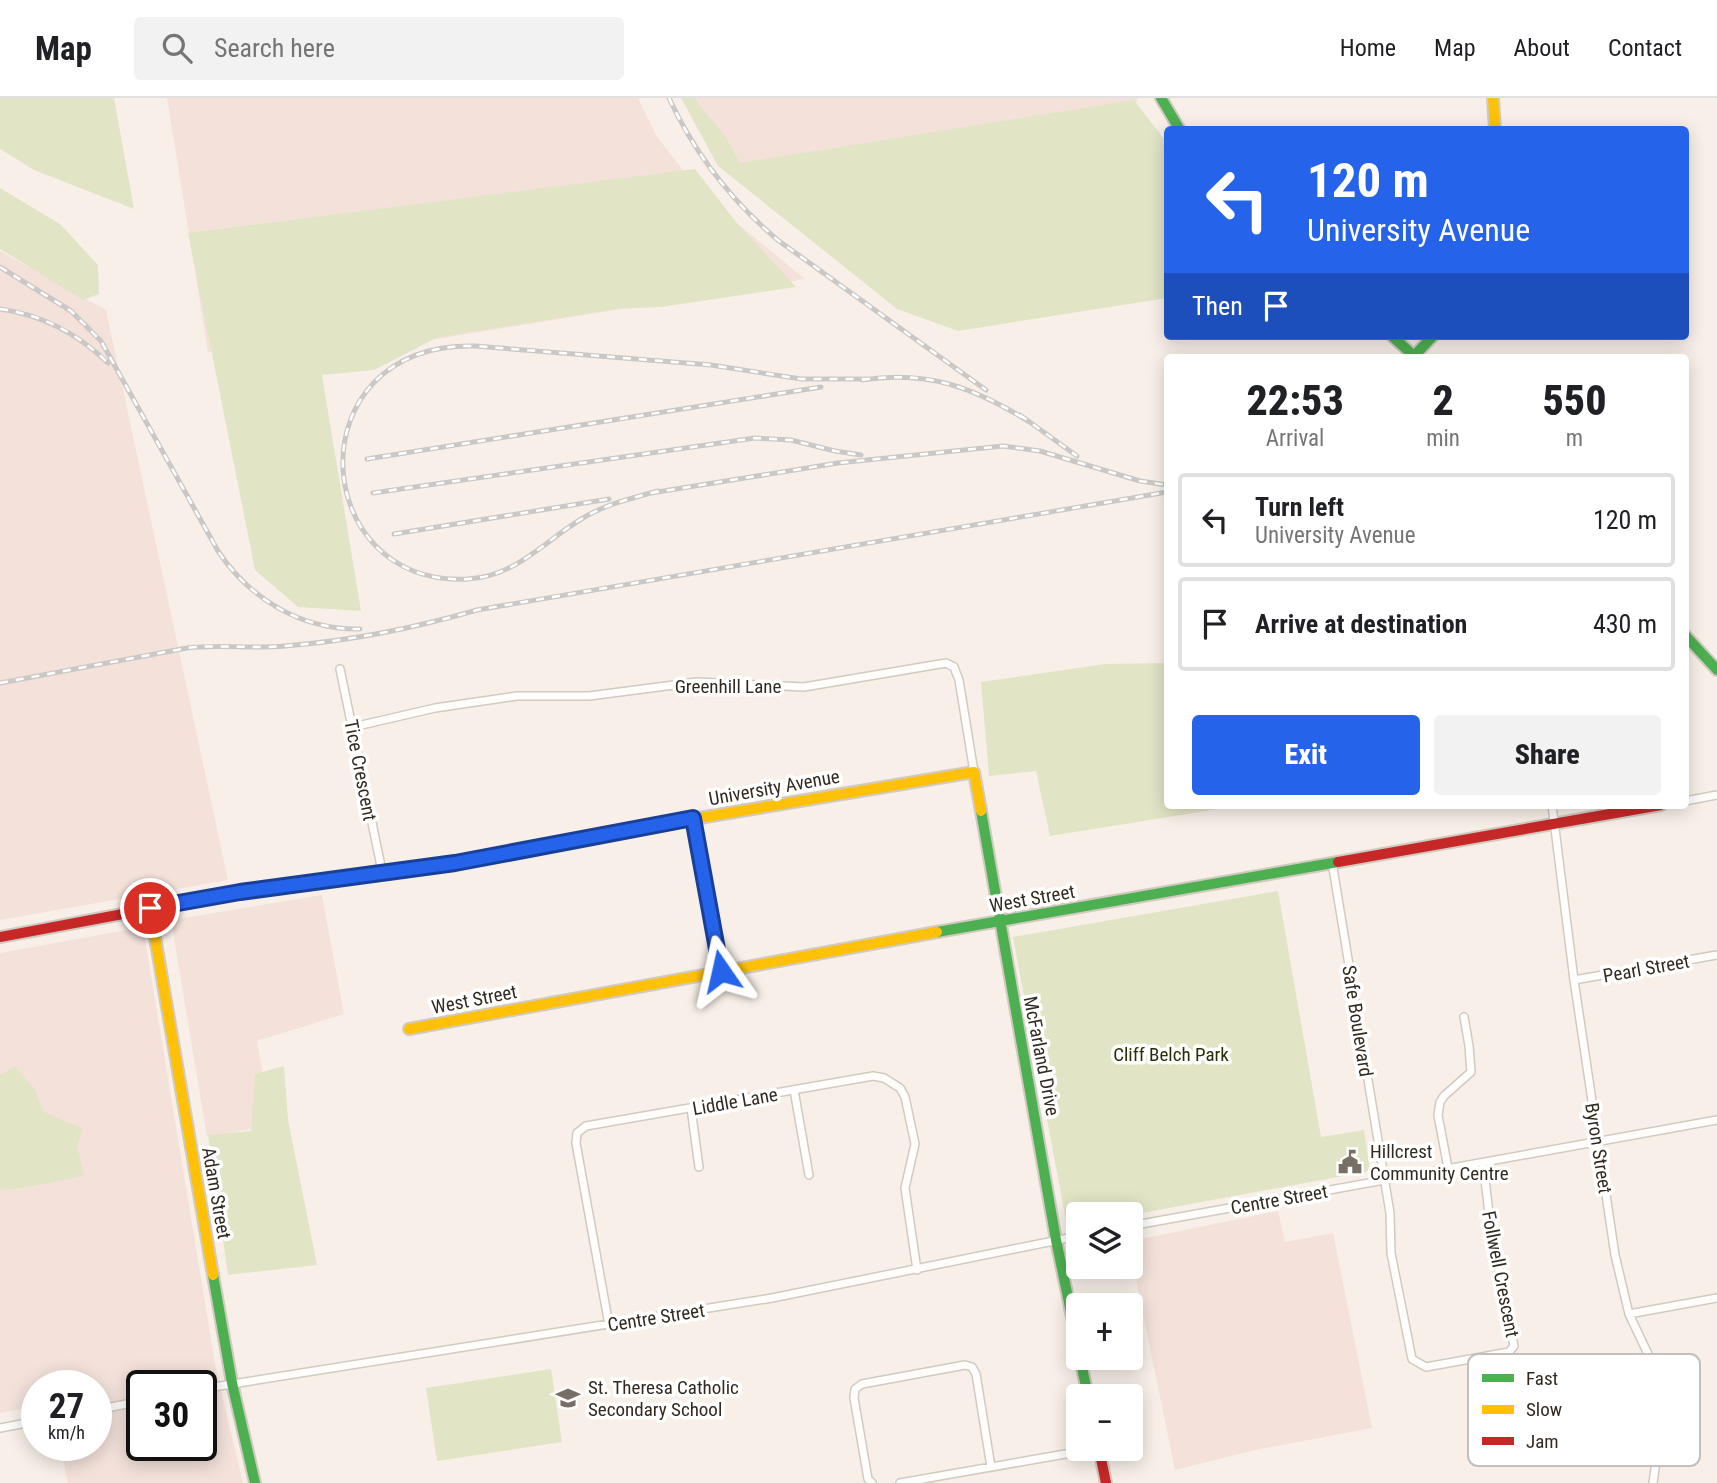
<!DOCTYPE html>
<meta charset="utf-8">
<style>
:root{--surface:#fff;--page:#f2f2f2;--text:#202124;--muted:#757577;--line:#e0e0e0;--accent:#2563eb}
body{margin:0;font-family:"Roboto Condensed",sans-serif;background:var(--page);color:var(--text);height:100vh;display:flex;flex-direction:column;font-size:26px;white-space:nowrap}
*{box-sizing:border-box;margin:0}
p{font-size:23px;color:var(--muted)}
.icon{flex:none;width:38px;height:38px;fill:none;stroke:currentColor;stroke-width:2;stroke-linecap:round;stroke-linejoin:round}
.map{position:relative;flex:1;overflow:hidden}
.panel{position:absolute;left:1164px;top:256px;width:525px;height:455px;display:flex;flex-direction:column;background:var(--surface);border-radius:7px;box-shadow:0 4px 18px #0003}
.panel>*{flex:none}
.banner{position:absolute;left:1164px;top:28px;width:525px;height:214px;border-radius:7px;box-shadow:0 4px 18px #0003;background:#2563eb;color:#fff;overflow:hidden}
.fabs{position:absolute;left:1066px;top:1104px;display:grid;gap:14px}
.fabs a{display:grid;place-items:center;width:77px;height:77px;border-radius:7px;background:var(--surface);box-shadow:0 4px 18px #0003;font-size:35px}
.speed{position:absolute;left:21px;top:1272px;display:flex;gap:14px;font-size:35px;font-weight:700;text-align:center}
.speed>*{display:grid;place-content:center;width:91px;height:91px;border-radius:50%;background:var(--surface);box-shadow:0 4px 18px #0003;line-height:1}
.speed small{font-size:18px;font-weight:400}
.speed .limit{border:4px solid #111;border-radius:10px;background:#fff;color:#111}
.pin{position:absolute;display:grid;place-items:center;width:60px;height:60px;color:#fff;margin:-30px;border:4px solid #fff;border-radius:50%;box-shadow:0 2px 7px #0007}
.me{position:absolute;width:77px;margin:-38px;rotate:349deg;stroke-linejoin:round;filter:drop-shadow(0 0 5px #0008)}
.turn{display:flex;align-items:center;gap:24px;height:147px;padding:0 28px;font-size:32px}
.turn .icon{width:91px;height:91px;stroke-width:2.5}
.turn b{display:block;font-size:49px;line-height:60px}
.then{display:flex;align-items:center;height:66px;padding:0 28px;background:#0003;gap:14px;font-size:26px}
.eta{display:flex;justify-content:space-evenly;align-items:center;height:119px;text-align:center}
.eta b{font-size:42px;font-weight:800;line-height:49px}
.action{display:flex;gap:14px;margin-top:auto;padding:14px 28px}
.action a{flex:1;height:80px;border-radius:7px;background:var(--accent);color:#fff;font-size:28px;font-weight:800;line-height:80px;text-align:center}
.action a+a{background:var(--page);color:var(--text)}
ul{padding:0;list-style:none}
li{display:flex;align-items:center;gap:21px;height:94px;margin:0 14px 10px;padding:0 14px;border:4px solid var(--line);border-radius:7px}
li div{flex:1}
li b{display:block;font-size:26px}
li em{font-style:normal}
header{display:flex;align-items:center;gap:42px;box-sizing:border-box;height:98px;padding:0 35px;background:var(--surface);border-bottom:2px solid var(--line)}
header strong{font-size:33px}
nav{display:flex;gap:38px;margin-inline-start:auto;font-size:24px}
.search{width:490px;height:63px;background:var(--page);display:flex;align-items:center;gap:18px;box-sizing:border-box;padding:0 24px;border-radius:7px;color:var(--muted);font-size:26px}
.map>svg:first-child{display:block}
.industrial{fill:#f3e1da;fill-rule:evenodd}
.green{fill:#e1e4c5}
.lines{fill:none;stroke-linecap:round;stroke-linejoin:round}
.street-casing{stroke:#d1cac1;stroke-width:10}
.fast-casing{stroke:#d1cac1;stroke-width:14}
.slow-casing{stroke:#d1cac1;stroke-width:14}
.jam-casing{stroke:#d1cac1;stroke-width:14}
.street{stroke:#fefdfc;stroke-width:7}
.fast{stroke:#4caf50;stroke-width:10}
.slow{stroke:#ffc107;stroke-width:10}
.jam{stroke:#c62828;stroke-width:10}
.rail-casing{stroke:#cac8c6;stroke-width:5}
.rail{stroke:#fff;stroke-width:2.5;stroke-dasharray:8;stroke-linecap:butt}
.route-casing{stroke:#184099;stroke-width:18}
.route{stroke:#2563eb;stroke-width:12}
.labels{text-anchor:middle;stroke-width:7;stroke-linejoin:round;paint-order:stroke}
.street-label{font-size:19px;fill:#322a20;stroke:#fff}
.park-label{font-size:19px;fill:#282e05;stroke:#fff}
.poi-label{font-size:19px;fill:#322a20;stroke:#fff;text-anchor:start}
.key{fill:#fff;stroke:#c2bfbc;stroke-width:2}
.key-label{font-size:19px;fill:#322a20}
</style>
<header>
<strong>Map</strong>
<div class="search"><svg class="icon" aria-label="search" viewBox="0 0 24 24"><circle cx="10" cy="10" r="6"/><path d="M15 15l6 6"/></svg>Search here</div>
<nav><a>Home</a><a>Map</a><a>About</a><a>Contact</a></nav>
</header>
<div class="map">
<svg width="1717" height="1385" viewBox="0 0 1717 1385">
<rect width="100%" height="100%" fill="#f8f0e8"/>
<path class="industrial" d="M167,0H638L657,39L687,77L722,113L805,181L320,260L316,239L208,254Z
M682,0H1137L1138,3L743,74Z
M0,153L106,212L228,782L0,822Z
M322,797L344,916L257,943L272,1027L207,1039L171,822Z
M138,830L144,835L216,1271L243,1385H68L60,1348H96V1288H37V1308L0,1315V855ZM142,1288H201V1348H142Z
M1278,1113L1285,1144L1333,1135L1372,1330L1255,1352L1175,1372L1131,1157V1143Z"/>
<path class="green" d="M0,0H114L134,111L34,72L0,51Z
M681,0H696L697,4L725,38L740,65L1134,2L1167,45V200L958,233L897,211L718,68Z
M695,71L736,124L796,189L661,209L616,211L438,239L374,272L322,277L361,513L298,509L255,472L188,135Z
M0,90L60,126L98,167L99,196L83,202L0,151Z
M1167,565V707H1243L1050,738L1036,673L989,678L981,584L1105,566Z
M1278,793L1321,1039L1364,1032L1370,1073L1131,1117L1078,1116V1126L1067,1128L1013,839Z
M284,968L288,1022L317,1167L228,1177L208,1037L251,1033L255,976Z
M15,969L35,991L42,1013L83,1031L77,1047L84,1078L23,1090L0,1092V977Z
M551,1271L562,1344L437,1363L426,1290Z"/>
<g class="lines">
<g class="street-casing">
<path id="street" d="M340,571L382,773
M353,629L435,610L517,598H589L697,584L804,589L946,565L954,569L959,582L974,674
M1685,703L1717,697
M1552,707L1574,882L1615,1157L1629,1216L1658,1277L1664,1306L1653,1385
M693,721L721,873
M1332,764L1390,1115L1391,1155L1412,1261L1426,1269L1509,1254L1514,1248L1492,1140L1483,1065
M1574,882L1717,857
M794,992L809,1077
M691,1010L699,1069
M1448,1070L1438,1017L1440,1004L1444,998L1471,974L1469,948L1464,919
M1130,1128L1717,1022
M1629,1216L1717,1200
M609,1227L576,1045L577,1035L586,1028L873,978L884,980L900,990L905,999L915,1046L905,1090L917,1172
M201,1291L772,1200L1078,1138
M96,1312L142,1303
M0,1330L37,1323
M872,1385L868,1381L854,1300L855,1291L862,1286L965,1267L972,1269L976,1276L991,1369
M900,1385L1094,1351"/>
</g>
<g class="fast-casing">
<path id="fast" d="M1161,0L1180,32
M1392,238L1415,259
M1414,258L1433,238
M1685,537L1717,572
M981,713L1056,1142L1078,1248
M937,834L1338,764
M213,1177L232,1285L255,1385
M1080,1260L1088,1298"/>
</g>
<g class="slow-casing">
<path id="slow" d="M1493,0L1495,32
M435,768L693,721L974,674L981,713
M150,810L213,1177
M409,931L937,834"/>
</g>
<g class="jam-casing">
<path id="jam" d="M1338,764L1661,707
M0,839L240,794L435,768
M1099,1351L1106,1385"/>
</g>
<use href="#street" class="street"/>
<use href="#fast" class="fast"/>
<use href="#slow" class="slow"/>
<use href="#jam" class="jam"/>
<g class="rail-casing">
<path id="rail" d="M669,0C695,56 731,103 779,143L986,292
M0,169L71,213L101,243L218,453C250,501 301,532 360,531
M0,211C43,217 77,235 108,265
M862,282C927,272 973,289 1028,323
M1020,317L1077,358
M367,361L821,289
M658,393C633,400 606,406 583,420C544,443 517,478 468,481C307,490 293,244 475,248L711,267L801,281H870
M373,395L755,340L791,342L835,353L861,357
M651,395L838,365L1003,348L1040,353L1140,383L1167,387
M394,436L609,401
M0,585L187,550C219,546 252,551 285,548C349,543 415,530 477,512L1167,394"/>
</g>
<use href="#rail" class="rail"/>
</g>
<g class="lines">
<g class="route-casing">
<path id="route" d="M150,810L240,794L455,765L693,720L721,873"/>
</g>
<use href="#route" class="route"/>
</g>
<defs>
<g id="civic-bare" transform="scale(1.89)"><path d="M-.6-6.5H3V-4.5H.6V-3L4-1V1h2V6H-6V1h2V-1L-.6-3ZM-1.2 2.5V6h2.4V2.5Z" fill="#776f66" stroke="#fff" stroke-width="2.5" paint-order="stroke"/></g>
<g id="school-bare" transform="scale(1.89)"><path d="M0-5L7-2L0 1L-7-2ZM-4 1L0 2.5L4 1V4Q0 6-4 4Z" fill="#776f66" stroke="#fff" stroke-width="2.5" paint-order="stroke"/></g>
</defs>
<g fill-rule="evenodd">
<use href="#civic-bare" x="1350" y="1064"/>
<use href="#school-bare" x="568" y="1300"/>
</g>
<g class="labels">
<g class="street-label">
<text x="728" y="595">Greenhill Lane</text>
<text transform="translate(361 672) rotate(79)" y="7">Tice Crescent</text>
<text transform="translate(774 689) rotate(-10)" y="7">University Avenue</text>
<text transform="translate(1032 800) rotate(-10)" y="7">West Street</text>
<text transform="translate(1646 870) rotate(-10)" y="7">Pearl Street</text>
<text transform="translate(474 901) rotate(-11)" y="7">West Street</text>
<text transform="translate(1358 923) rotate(81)" y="7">Safe Boulevard</text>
<text transform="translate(1042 958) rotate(79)" y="7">McFarland Drive</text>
<text transform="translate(735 1003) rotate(-10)" y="7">Liddle Lane</text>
<text transform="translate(1599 1050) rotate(81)" y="7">Byron Street</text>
<text transform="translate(217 1095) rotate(80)" y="7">Adam Street</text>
<text transform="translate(1279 1101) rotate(-10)" y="7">Centre Street</text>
<text transform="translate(1501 1176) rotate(79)" y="7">Follwell Crescent</text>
<text transform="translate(656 1219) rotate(-9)" y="7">Centre Street</text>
</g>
<g class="park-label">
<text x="1171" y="963">Cliff Belch Park</text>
</g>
<g class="poi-label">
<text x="1370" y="1060">Hillcrest<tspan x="1370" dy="22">Community Centre</tspan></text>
<text x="588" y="1296">St. Theresa Catholic<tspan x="588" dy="22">Secondary School</tspan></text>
</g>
</g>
<rect x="1468" y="1256" width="232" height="112" rx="10" class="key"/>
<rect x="1482" y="1276" width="32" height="8" fill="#4caf50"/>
<rect x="1482" y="1307" width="32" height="9" fill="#ffc107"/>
<rect x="1482" y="1339" width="32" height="8" fill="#c62828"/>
<g class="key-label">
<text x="1526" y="1287">Fast</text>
<text x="1526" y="1318">Slow</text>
<text x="1526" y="1350">Jam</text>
</g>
</svg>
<div class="fabs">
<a><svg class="icon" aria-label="layers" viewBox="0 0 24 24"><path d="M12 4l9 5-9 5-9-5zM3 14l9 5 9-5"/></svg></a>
<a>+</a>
<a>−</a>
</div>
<div class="speed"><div>27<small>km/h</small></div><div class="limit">30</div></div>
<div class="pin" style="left:150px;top:810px;background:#d93025"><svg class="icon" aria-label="arrive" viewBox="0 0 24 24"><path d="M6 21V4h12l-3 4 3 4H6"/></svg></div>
<svg class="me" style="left:721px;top:873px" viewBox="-20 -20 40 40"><path d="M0-17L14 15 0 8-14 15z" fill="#2563eb" stroke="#fff" stroke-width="4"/></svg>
<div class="banner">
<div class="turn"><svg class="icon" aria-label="left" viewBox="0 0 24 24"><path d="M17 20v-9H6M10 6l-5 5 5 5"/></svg><div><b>120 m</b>University Avenue</div></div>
<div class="then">Then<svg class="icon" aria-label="arrive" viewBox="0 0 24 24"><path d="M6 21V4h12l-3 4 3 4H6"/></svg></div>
</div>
<section class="panel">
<div class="eta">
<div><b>22:53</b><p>Arrival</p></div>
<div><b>2</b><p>min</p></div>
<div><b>550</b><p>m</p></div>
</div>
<ul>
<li><svg class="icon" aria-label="left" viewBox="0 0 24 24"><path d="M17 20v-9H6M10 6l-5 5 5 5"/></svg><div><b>Turn left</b><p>University Avenue</p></div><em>120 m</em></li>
<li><svg class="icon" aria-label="arrive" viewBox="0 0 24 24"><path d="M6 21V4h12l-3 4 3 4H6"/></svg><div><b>Arrive at destination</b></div><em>430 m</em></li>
</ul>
<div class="action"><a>Exit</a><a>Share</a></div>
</section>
</div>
